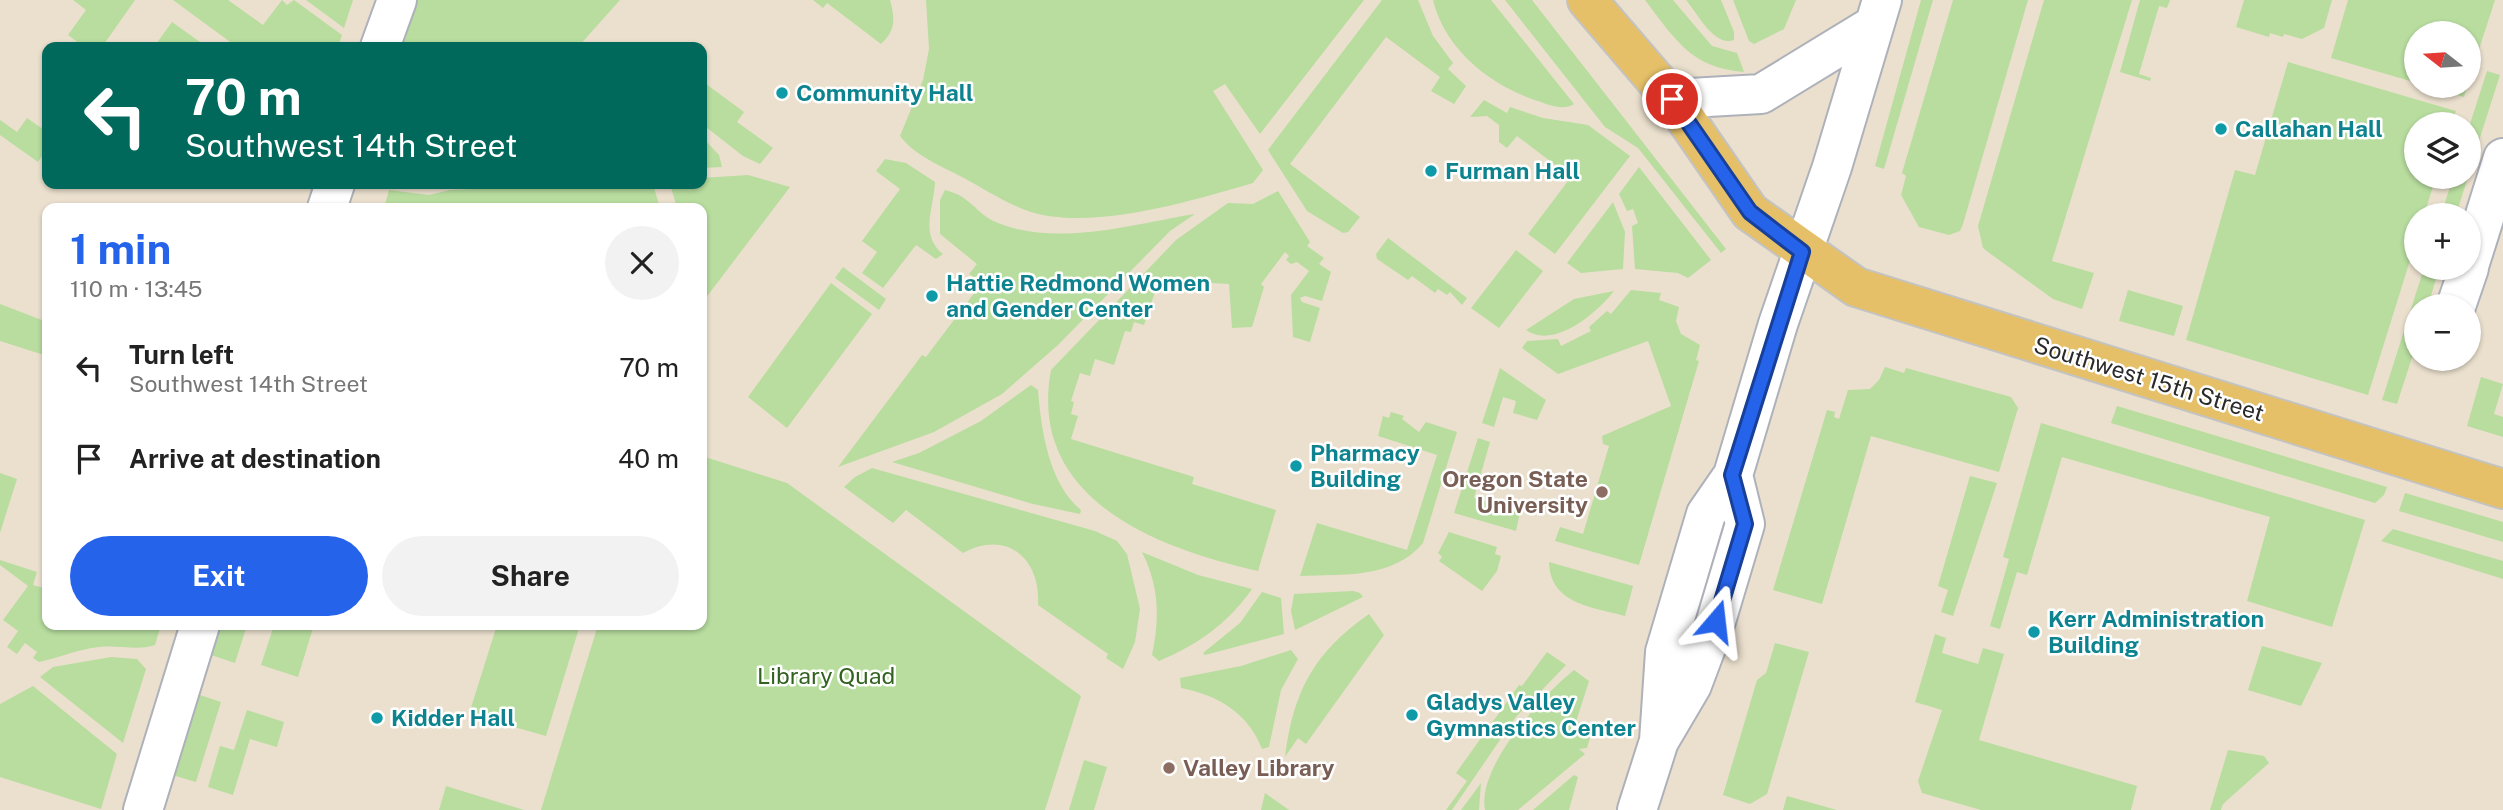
<!DOCTYPE html>
<meta charset="utf-8">
<style>
:root{--surface:#fff;--page:#f2f2f2;--text:#222;--muted:#767676;--accent:#2563eb}
body{margin:0;font-family:"Public Sans",sans-serif;background:var(--page);color:var(--text);height:100vh;display:flex;flex-direction:column;font-size:26px;white-space:nowrap}
*{box-sizing:border-box;margin:0}
p{font-size:23px;color:var(--muted)}
.icon{flex:none;width:38px;height:38px;fill:none;stroke:currentColor;stroke-width:2;stroke-linecap:round;stroke-linejoin:round}
.map{position:relative;flex:1;overflow:hidden}
.panel{position:absolute;left:42px;top:203px;width:665px;height:427px;display:flex;flex-direction:column;background:var(--surface);border-radius:14px;box-shadow:0 2px 5px #0004}
.panel>*{flex:none}
.hud{position:absolute;left:42px;top:42px;width:665px;height:147px;border-radius:14px;box-shadow:0 2px 5px #0004;background:#00695c;color:#fff;overflow:hidden}
.needle{width:46px;rotate:287deg}
.buttons{position:absolute;left:2404px;top:21px;display:grid;gap:14px}
.buttons a{display:grid;place-items:center;width:77px;height:77px;border-radius:50%;background:var(--surface);box-shadow:0 2px 5px #0004;font-size:35px}
.pin{position:absolute;display:grid;place-items:center;width:60px;height:60px;color:#fff;margin:-30px;border:4px solid #fff;border-radius:50%;box-shadow:0 2px 7px #0007}
.me{position:absolute;width:77px;margin:-38px;rotate:17deg;stroke-linejoin:round;filter:drop-shadow(0 0 5px #0008)}
.turn{display:flex;align-items:center;gap:24px;height:147px;padding:0 28px;font-size:32px}
.turn .icon{width:91px;height:91px;stroke-width:2.5}
.turn b{display:block;font-size:49px;line-height:60px}
.round{display:grid;place-items:center;flex:none;width:74px;height:74px;border-radius:37px;background:var(--page)}
.summary{display:flex;align-items:center;justify-content:space-between;height:119px;padding:0 28px}
h1{font-size:42px;font-weight:700;line-height:52px;color:var(--accent)}
.cta{display:flex;gap:14px;margin-top:auto;padding:14px 28px}
.cta a{flex:1;height:80px;border-radius:42px;background:var(--accent);color:#fff;font-size:28px;font-weight:700;line-height:80px;text-align:center}
.cta a+a{background:var(--page);color:var(--text)}
ul{padding:0;list-style:none}
li{display:flex;align-items:center;gap:21px;height:91px;padding:0 28px}
li div{flex:1}
li b{display:block;font-size:26px}
li em{font-style:normal}
.map>svg:first-child{display:block}
.education{fill:#ebe0ce;fill-rule:evenodd}
.green{fill:#b8dd9f}
.lines{fill:none;stroke-linecap:round;stroke-linejoin:round}
.minor-casing{stroke:#aeb1ba;stroke-width:42}
.major-casing{stroke:#c3c3c3;stroke-width:42}
.minor{stroke:#fff;stroke-width:38}
.major{stroke:#e5c069;stroke-width:38}
.route-casing{stroke:#184099;stroke-width:18}
.route{stroke:#2563eb;stroke-width:12}
.culture-dot{fill:#0f9aa8;stroke:#fff;stroke-width:2.5}
.education-dot{fill:#8d6e63;stroke:#fff;stroke-width:2.5}
.labels{text-anchor:middle;stroke-width:5;stroke-linejoin:round;paint-order:stroke}
.culture-label{font-size:23px;font-weight:bold;fill:#0d838f;stroke:#fff;text-anchor:start}
.street-label{font-size:23px;fill:#2a2a2a;stroke:#fff}
.education-label{font-size:23px;font-weight:bold;fill:#785e54;stroke:#fff;text-anchor:end}
.park-label{font-size:23px;fill:#326220;stroke:#fff}
</style>
<div class="map">
<svg width="2503" height="810" viewBox="0 0 2503 810">
<rect width="100%" height="100%" fill="#ebe4de"/>
<path class="education" d="M0,0H2503V810H0ZM2417,33H2469V86H2417ZM47,47H702V184H47ZM2417,124H2469V177H2417ZM47,208H702V625H47ZM2417,215H2469V268H2417ZM2417,306H2469V359H2417Z"/>
<path class="green" d="M73,0H135L102,47H84L68,35L86,10Z
M173,0H228L263,25L282,0L287,5L294,0L342,35L338,47H237Z
M306,0H353L344,28Z
M410,0H620L578,47H395Z
M813,0H890C895,19 896,30 881,44L827,3L823,8Z
M926,0H1364L1260,134L1225,84L1213,91L1263,170L1253,183C1191,201 1090,232 1028,211C1005,203 983,188 962,177C941,166 914,155 900,136L923,80L929,49Z
M1382,0H1418L1433,36L1453,63L1448,69L1466,86L1454,104L1431,91L1440,77L1386,37L1290,164L1360,217L1348,232L1343,233L1307,211L1268,150Z
M1433,0H1491L1574,104C1563,111 1549,105 1538,101C1491,86 1445,50 1433,0Z
M1505,0H1532L1726,249L1721,253L1638,148L1605,127Z
M1645,0H1673L1712,46L1737,53L1744,72C1691,68 1675,39 1645,0Z
M1686,0H1721L1734,32V40C1714,47 1698,14 1686,0Z
M1733,0H1796L1784,29L1754,44L1749,41Z
M1921,0H1933L1884,169L1875,166Z
M1953,0H2028L1963,224L1960,231L1949,235L1919,227L1901,195L1906,176L1902,173Z
M2044,0H2132L2052,261L2094,273L2082,309L2053,299L1988,252L1983,248L1978,226Z
M2140,0H2170L2167,8L2159,6L2139,74L2151,78L2150,81L2120,72Z
M2244,0H2332L2324,28L2302,39L2284,34L2283,37L2270,33L2269,37L2236,27Z
M2348,0H2495L2469,80V33H2417V83L2331,58Z
M172,22L207,47H154Z
M2288,62L2456,111L2452,124H2417V177H2436L2424,215H2417V238L2368,395L2186,340L2235,170L2255,175Z
M2487,71L2500,75L2469,172V127Z
M702,81L744,112L737,122L773,148L760,164L743,156L702,124Z
M2426,86H2467L2464,97Z
M1484,100L1507,113L1510,107L1543,118L1588,125L1630,156L1555,254L1528,234L1571,177L1517,136L1507,148L1499,142V125L1487,116L1470,117Z
M27,118L47,132V149L38,162L0,135V120L17,132Z
M702,137L719,155L722,167L702,168Z
M885,159L906,163L935,182C934,208 919,235 943,254L936,259L916,245L883,288L862,273L877,252L862,241L900,189L876,171Z
M1639,167L1711,260L1688,278L1678,273L1635,269L1632,226L1638,223L1633,209L1627,211L1619,194Z
M748,175L790,187L702,303V208H677L670,184H702V178Z
M2453,177H2468L2456,215H2441Z
M597,184H653L660,208H384L389,190L429,195L450,190Z
M945,190C973,197 975,214 998,223C1059,247 1133,224 1195,214L1170,231L1058,345L1002,394L934,432L838,467L922,355L926,357L978,288L980,281L969,274L977,264L940,234V200Z
M1278,191L1310,242L1307,246L1324,258L1319,264L1331,272L1322,301L1305,296L1300,298L1302,302L1320,308L1310,342L1293,337L1291,295L1309,271L1297,262L1291,264L1286,260L1289,256L1285,252L1261,284L1264,287L1252,327L1232,328L1229,284L1159,280L1144,325L1134,322L1131,332L1125,331L1114,365L1095,359L1090,376L1080,373L1071,401L1074,402L1071,414L1078,416L1071,439L1194,477L1192,484L1276,510L1258,571C1156,548 1027,499 1051,370L1176,240L1228,203L1253,204Z
M1613,202L1625,232L1623,269L1581,273L1567,263Z
M1388,238L1467,298L1462,305L1450,292L1447,295L1438,289L1435,293L1412,276L1408,280L1377,259L1376,254Z
M1516,250L1543,271L1499,328L1471,308Z
M843,267L886,299L879,310L835,278Z
M2424,268H2439L2428,306H2417V342L2397,404L2382,400Z
M831,283L872,314L787,428L748,397Z
M1631,290L1661,293L1659,300L1679,307L1676,321L1681,334L1700,345L1696,360L1699,361L1639,565L1555,541L1560,527L1583,534L1609,446L1603,444L1602,436L1671,406L1648,341L1558,374L1522,348L1527,341L1558,339L1561,346L1591,331L1589,327L1607,311L1611,314Z
M2128,290L2183,306L2174,336L2119,321Z
M1614,291C1598,312 1554,350 1526,330L1574,299Z
M0,304L47,322V356L0,341Z
M1885,367L1904,373L1906,368L2011,397L2018,408L1999,472L1871,436L1822,604L1773,590L1827,410L1835,412L1834,417L1839,419L1848,390L1870,389L1879,380Z
M1500,368L1546,400L1537,420L1513,413L1516,401L1503,397L1494,427L1482,423Z
M2481,377L2503,384L2494,414L2503,417V437L2467,426Z
M1031,385L1038,390C1041,430 1049,484 1081,510L1080,514L1033,504L892,462L919,453L981,421Z
M2117,406L2387,487L2384,495L2375,503L2111,423Z
M1391,412L1404,416L1402,419L1419,432L1426,422L1457,432L1423,543C1393,579 1343,574 1300,576L1317,523L1407,550L1437,455L1378,436L1383,416L1389,418Z
M2041,423L2365,520L2332,627L2247,601L2270,517L2062,457L2027,575L2017,572L2000,629L1990,626L2009,559L2003,557Z
M1478,438L1490,442L1474,498L1520,512L1516,531L1454,513Z
M702,456L787,483L1081,696L1045,810H541L598,625H702Z
M872,468L1095,531L1117,541L1127,554L1140,609L1135,642L1123,669L1106,658L1108,654L1038,605C1041,558 1006,529 963,553L906,510L893,523L844,487L855,477Z
M0,473L17,479L0,533Z
M1970,476L1997,483L1953,616L1941,612L1948,590L1938,586Z
M2405,493L2503,522V542L2399,511Z
M2393,529L2503,561V579L2381,541Z
M1449,532L1497,547L1495,554L1501,556L1497,571L1482,591L1439,561L1442,557L1438,553Z
M1142,552L1198,575L1252,589C1227,624 1199,644 1159,661L1152,655C1160,617 1159,586 1142,552Z
M0,560L37,572L33,585L47,589V625H161L155,645C138,651 118,645 99,647C78,649 59,658 39,662L33,658L37,652L25,643L17,654L7,647L18,631L3,620L28,586L0,565Z
M1549,562L1633,586L1625,616C1592,607 1550,604 1549,562Z
M1353,591L1360,593L1363,597L1295,630L1291,611L1294,594Z
M1262,592L1281,598L1284,634L1205,655L1203,653L1240,623Z
M1369,614L1384,635L1306,744L1298,738L1285,757C1293,692 1314,652 1369,614Z
M217,625H247L235,663L208,654Z
M274,625H314L298,677L261,665Z
M497,625H580L546,736L469,714Z
M1935,634L1946,638L1942,653L1978,664L1983,648L2004,654L1979,740L2137,786L2131,810H1981L1922,793L1918,781L1942,710L1915,702Z
M1775,643L1809,652L1767,794L1750,804L1723,795L1757,680L1766,673Z
M2262,646L2322,663L2301,706L2248,690Z
M1291,650L1298,659L1281,690L1269,747L1262,749C1248,713 1218,695 1181,688L1180,678L1241,666Z
M1547,652L1566,665L1515,718L1452,810H1446L1467,781L1456,773L1519,685L1522,686Z
M111,657L137,659L146,669L123,743L40,677L53,667Z
M1574,670L1589,681L1576,722L1593,727L1587,748L1579,749L1585,754L1518,810H1485C1477,766 1542,696 1574,670Z
M33,686L117,754L101,809L0,777V704Z
M194,693L221,702L196,782L169,774Z
M247,710L284,722L277,747L250,739L233,795L208,787L220,746L234,750Z
M2228,750L2264,756L2269,763L2223,804L2221,810H2210Z
M1084,760L1107,767L1094,810H1069Z
M1574,775L1578,777L1569,810H1533Z
M1481,783L1479,810H1461Z
M446,786L524,810H439Z
M1265,793L1289,810H1261Z
M1787,796L1837,810H1783Z"/>
<g class="lines">
<g class="minor-casing">
<path id="minor" d="M380,47L397,0
M1672,99L1761,94L1874,25
M327,208L335,184
M2469,266L2503,158
M2456,306L2469,268
M1659,741L1665,652L1706,514L1733,475L1778,324L1832,167L1882,0
M143,810L200,625
M1637,810L1659,741L1692,685L1716,621L1745,524L1733,475"/>
</g>
<g class="major-casing">
<path id="major" d="M1587,0L1672,99L1750,212L1856,287L2503,489"/>
</g>
<use href="#minor" class="minor"/>
<use href="#major" class="major"/>
</g>
<g class="lines">
<g class="route-casing">
<path id="route" d="M1672,99L1750,212L1802,252L1732,475L1745,524L1716,621"/>
</g>
<use href="#route" class="route"/>
</g>
<g class="culture-dot">
<circle cx="782" cy="93" r="7"/>
<circle cx="2221" cy="129" r="7"/>
<circle cx="1431" cy="171" r="7"/>
<circle cx="932" cy="296" r="7"/>
<circle cx="1296" cy="466" r="7"/>
<circle cx="2034" cy="632" r="7"/>
<circle cx="1412" cy="715" r="7"/>
<circle cx="377" cy="718" r="7"/>
</g>
<g class="education-dot">
<circle cx="1602" cy="492" r="7"/>
<circle cx="1169" cy="768" r="7"/>
</g>
<g class="labels">
<g class="culture-label">
<text x="796" y="101">Community Hall</text>
<text x="2235" y="137">Callahan Hall</text>
<text x="1445" y="179">Furman Hall</text>
<text x="946" y="291">Hattie Redmond Women<tspan x="946" dy="26">and Gender Center</tspan></text>
<text x="1310" y="461">Pharmacy<tspan x="1310" dy="26">Building</tspan></text>
<text x="2048" y="627">Kerr Administration<tspan x="2048" dy="26">Building</tspan></text>
<text x="1426" y="710">Gladys Valley<tspan x="1426" dy="26">Gymnastics Center</tspan></text>
<text x="391" y="726">Kidder Hall</text>
</g>
<g class="street-label">
<text transform="translate(2149 379) rotate(17)" y="8">Southwest 15th Street</text>
</g>
<g class="education-label">
<text x="1588" y="487">Oregon State<tspan x="1588" dy="26">University</tspan></text>
<text x="1183" y="776" text-anchor="start">Valley Library</text>
</g>
<g class="park-label">
<text x="826" y="684">Library Quad</text>
</g>
</g>
</svg>
<div class="buttons">
<a><svg class="needle" viewBox="-14 -14 28 28"><path d="M0-13l5 13h-10z" fill="#e53935"/><path d="M0 13l5-13h-10z" fill="#767676"/></svg></a>
<a><svg class="icon" aria-label="layers" viewBox="0 0 24 24"><path d="M12 4l9 5-9 5-9-5zM3 14l9 5 9-5"/></svg></a>
<a>+</a>
<a>−</a>
</div>
<div class="pin" style="left:1672px;top:99px;background:#d93025"><svg class="icon" aria-label="arrive" viewBox="0 0 24 24"><path d="M6 21V4h12l-3 4 3 4H6"/></svg></div>
<svg class="me" style="left:1716px;top:621px" viewBox="-20 -20 40 40"><path d="M0-17L14 15 0 8-14 15z" fill="#2563eb" stroke="#fff" stroke-width="4"/></svg>
<div class="hud">
<div class="turn"><svg class="icon" aria-label="left" viewBox="0 0 24 24"><path d="M17 20v-9H6M10 6l-5 5 5 5"/></svg><div><b>70 m</b>Southwest 14th Street</div></div>
</div>
<section class="panel">
<div class="summary"><div><h1>1 min</h1><p>110 m · 13:45</p></div><a class="round"><svg class="icon" aria-label="close" viewBox="0 0 24 24"><path d="M6 6l12 12M18 6L6 18"/></svg></a></div>
<ul>
<li><svg class="icon" aria-label="left" viewBox="0 0 24 24"><path d="M17 20v-9H6M10 6l-5 5 5 5"/></svg><div><b>Turn left</b><p>Southwest 14th Street</p></div><em>70 m</em></li>
<li><svg class="icon" aria-label="arrive" viewBox="0 0 24 24"><path d="M6 21V4h12l-3 4 3 4H6"/></svg><div><b>Arrive at destination</b></div><em>40 m</em></li>
</ul>
<div class="cta"><a>Exit</a><a>Share</a></div>
</section>
</div>
